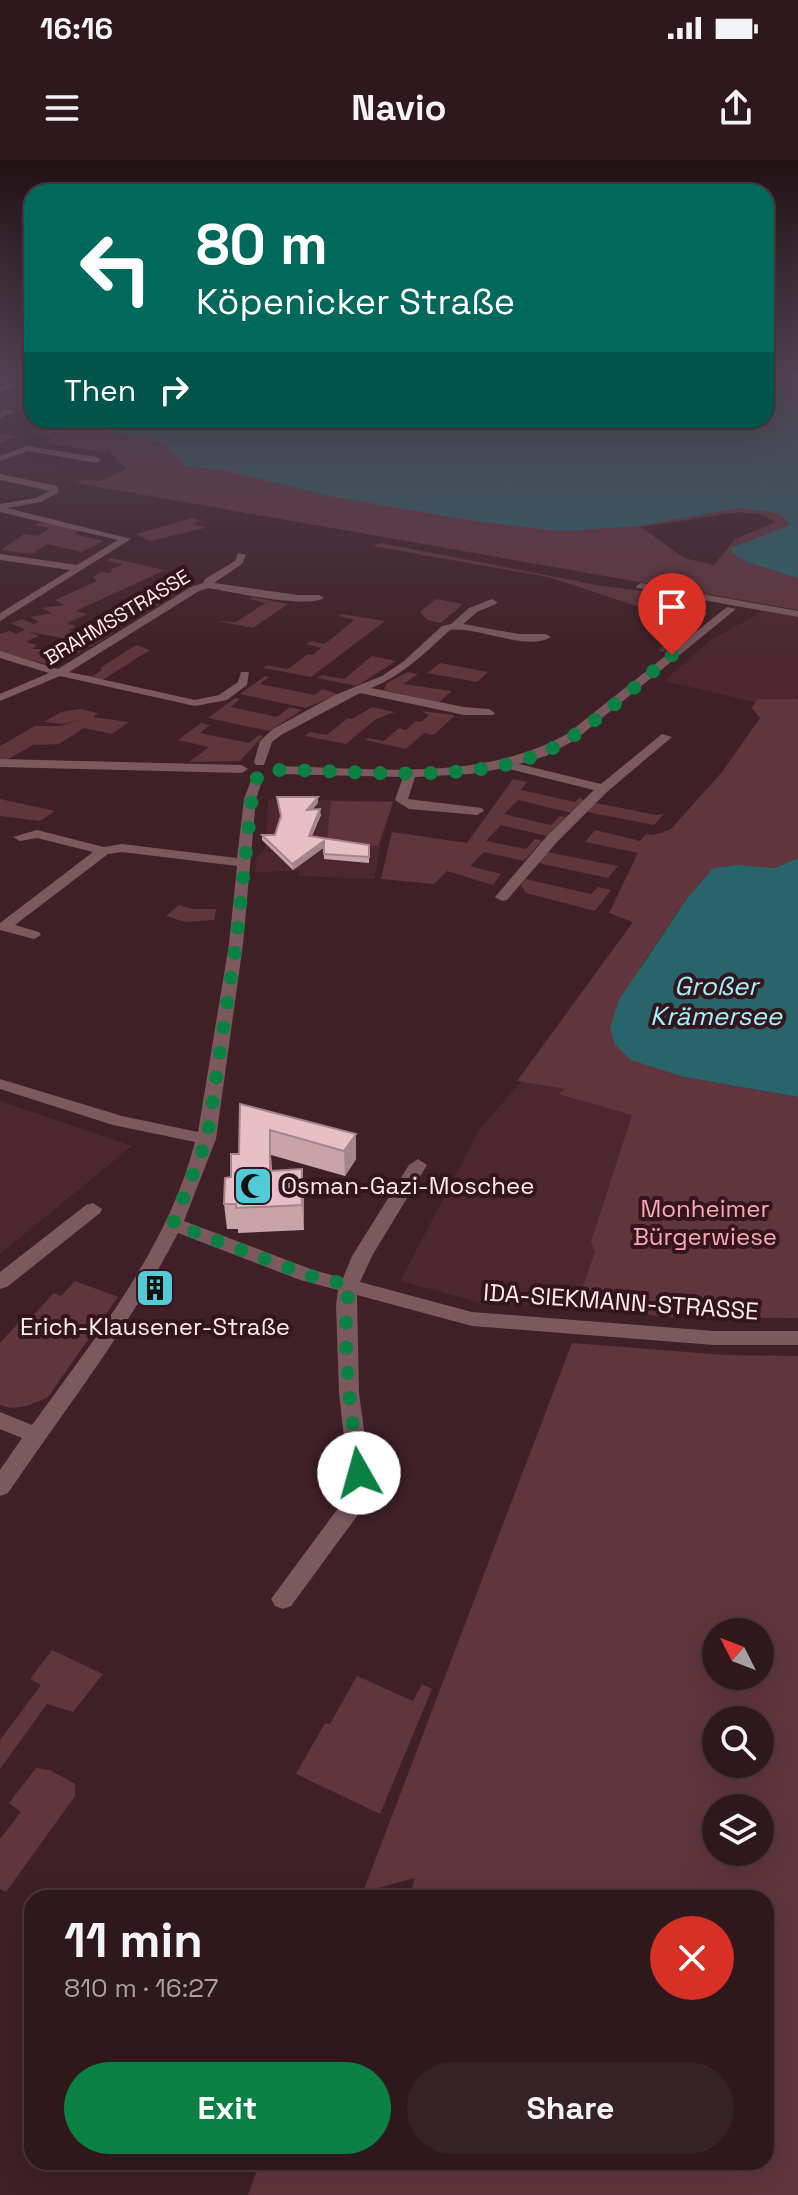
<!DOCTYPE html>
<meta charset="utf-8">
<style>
:root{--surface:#2e181c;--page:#362125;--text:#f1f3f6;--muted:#a7a0a3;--line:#49373b;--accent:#0b8043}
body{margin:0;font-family:"Space Grotesk",sans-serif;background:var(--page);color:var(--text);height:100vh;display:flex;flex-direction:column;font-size:30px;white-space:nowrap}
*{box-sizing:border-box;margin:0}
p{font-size:26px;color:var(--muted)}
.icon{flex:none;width:44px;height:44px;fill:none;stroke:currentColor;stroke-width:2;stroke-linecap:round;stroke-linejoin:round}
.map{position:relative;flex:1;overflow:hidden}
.drawer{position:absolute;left:24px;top:1730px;width:750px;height:280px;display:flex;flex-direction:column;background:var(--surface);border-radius:24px;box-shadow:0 8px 32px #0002,0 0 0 2px var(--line)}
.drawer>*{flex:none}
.guide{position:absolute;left:24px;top:24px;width:750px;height:244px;border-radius:24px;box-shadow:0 8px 32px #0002,0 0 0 2px var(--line);background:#00695c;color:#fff;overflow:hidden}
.needle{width:52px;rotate:312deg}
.buttons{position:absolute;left:702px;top:1458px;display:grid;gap:16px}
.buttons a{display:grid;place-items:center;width:72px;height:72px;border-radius:50%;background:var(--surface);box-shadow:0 8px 32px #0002,0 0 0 2px var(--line);font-size:40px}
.pin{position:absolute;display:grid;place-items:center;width:68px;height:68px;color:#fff;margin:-82px -34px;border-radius:50% 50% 50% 0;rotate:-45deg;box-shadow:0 0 8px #0007}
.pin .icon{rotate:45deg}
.me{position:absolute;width:88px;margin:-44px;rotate:353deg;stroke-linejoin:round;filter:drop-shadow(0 0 6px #0008)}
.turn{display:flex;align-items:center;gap:28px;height:168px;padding:0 40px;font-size:36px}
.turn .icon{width:104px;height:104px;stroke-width:2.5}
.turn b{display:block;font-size:56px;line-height:68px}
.then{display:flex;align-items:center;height:76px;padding:0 40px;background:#0003;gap:16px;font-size:30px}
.round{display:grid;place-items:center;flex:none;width:84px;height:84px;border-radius:42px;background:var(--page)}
.overview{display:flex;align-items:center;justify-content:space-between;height:136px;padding:0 40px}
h1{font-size:48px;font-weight:700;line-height:60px}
.button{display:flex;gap:16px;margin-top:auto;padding:16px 40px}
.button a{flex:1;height:92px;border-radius:48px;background:var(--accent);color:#fff;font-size:32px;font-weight:700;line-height:92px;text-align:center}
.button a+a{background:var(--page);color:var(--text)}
.status{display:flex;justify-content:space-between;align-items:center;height:56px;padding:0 40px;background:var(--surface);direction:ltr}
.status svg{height:22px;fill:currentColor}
header{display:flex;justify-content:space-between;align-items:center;height:104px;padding:0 40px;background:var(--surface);font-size:36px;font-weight:700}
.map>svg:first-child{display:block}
.built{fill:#4c272f}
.green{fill:#60353e;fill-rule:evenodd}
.water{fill:#29646a}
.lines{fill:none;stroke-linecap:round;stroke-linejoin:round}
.street{fill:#7b595f;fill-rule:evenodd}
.secondary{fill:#966770;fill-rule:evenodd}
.wall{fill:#c8a4aa}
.shaded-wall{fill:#a2868b}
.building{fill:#e8bfc6;stroke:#a2868b;stroke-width:2}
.route{stroke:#0b8043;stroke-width:14;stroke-dasharray:0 25.2}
.labels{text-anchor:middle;stroke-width:8;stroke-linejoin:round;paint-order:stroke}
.far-street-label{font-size:20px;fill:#ffeaed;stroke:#33161d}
.poi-label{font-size:24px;fill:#ffeaed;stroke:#33161d;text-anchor:start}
.park-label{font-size:24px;fill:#fda6b7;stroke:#33161d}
.street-label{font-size:24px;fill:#ffeaed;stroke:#33161d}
.water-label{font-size:26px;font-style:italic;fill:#9ff0f8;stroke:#33161d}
</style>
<div class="status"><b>16:16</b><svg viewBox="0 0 49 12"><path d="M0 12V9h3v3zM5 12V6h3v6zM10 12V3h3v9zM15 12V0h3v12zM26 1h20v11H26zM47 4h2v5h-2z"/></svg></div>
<header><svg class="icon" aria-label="menu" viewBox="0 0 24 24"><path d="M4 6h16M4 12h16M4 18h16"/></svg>Navio<svg class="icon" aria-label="share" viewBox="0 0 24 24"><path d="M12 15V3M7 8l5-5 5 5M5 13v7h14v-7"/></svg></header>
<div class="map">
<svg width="798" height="2035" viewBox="0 0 798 2035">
<rect width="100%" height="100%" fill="#3e2026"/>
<path class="built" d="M32,224V260H60L52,263L8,256L12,246L0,243V236Z
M767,449L798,454V536L788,550L664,521L709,481Z
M268,639L394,641L381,681L374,719L299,716V711L255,712L257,696L265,689Z
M522,921L651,943L576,1145H489L400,1121L481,967Z
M0,941L132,986L0,1094Z"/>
<path class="green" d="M766,216H798V450L76,323L85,319L101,321L126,309L109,291L104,293L48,283L45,282L52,278L29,271L0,283V274L13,276L60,260H766ZM738,352L760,354L775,362L734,380L714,405L684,398L641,367Z
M192,358L200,360L194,364L205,368L150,381L136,374Z
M43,361L82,369L74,374L104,381L81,392L47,384L31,394L1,390L24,374L38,376L50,368L35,365Z
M381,383L602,426L693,437L707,454L664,492L658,491L684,466L682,461L548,417L372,386Z
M111,398L165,410L76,451L88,454L67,463L76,466L69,471L77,472L84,468L100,471L86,477L96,480L118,470L90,487L73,480L29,472L39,476L26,482L37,485L32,489H51L45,493L50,496C63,497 74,489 86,489L54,506L0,492V474L9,471L16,474L25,470L11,463L22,459L33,464L39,462L30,457L52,453L42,448L64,445L55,440L97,421L93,417L101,412L109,413L112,411L109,410L123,404L106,401Z
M175,424L189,426L142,455L125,451Z
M253,437L288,444L253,468L217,461L236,462L265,443L250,439Z
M436,439L463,444L441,463L427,460L420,452Z
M342,454L385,461L311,517L263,508L267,505L288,509L308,494L313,495L321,488L306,484L311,481L325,484L354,460L339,456Z
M136,485L150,490L101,521L76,514L93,516L102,510L100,508Z
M372,496L396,501L357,526L317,518L322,515L344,519Z
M440,503L488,512L477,522L427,513Z
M408,512L418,514L403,524L452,531L439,542L384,530L387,523Z
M265,516L269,517L260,524L315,535L322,529L338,534L306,548L240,534Z
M235,538L240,539L231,547L277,557L290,547L302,550L269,571L208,558Z
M757,539H798V698L774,708L725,706L686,740L640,808L684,917L798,937V1158L666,1157L576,1145L595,1092L591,1082L632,955L558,934L566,929L517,921L633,762L609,753L638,693L585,682L595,670L640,681L646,674L653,675L670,670L722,612L760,558L752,548Z
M372,547L395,552L376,559L346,584L305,576L310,572L327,575L348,558L352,559Z
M80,549L98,553L93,557L129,562L112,574L84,568L59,584L33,585L8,599H0V586L35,566H60L82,559L63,564L44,562L61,552Z
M421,551L455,555L434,575L424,573L406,589L365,580L368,578L384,581L399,568L406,570L416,561L421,562L429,555Z
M201,563L210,565L200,573L249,583L259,575L263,576L240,601L189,602L209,587L178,580Z
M513,619L527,622L521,630L575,642L579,638L584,640L571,653L518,640L504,654L551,665L560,656L566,657L547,676L501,665L486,681L526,689L535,679L542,681L524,701L484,692L470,706L501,714L493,725L447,711L434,724L381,719L392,672L467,683Z
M0,639L55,651L40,661L0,656Z
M331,641L393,642L378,686L327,679Z
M596,643L656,655L664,654L654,665L587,652Z
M547,692L618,706L608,718L538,703Z
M525,719L591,734L598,727L611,730L595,751L526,733L521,725Z
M179,745L193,749H216L214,760L185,762L166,756Z
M75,1121L118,1137L48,1237C33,1244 16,1252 0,1245V1183L20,1161L26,1163L54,1133L61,1136Z
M572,1183L725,1195L798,1196V2035H248L260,2002H766V1738H386L411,1731L415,1718L363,1732ZM716,1472H760V1516H716ZM716,1560H760V1604H716ZM716,1648H760V1692H716Z
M52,1490L103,1514L73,1552L47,1544L0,1609V1580L41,1525L30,1519Z
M357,1516L413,1541L422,1524L432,1529L380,1654L296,1614L325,1563L330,1564Z
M36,1608L50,1610L75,1624V1636L6,1732L0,1729V1679L21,1652L9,1643Z"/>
<path class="water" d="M766,216H798V418L747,402L732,393L731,388L786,367L789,362L778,353L738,348L639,366L560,371L481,362L329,336L227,311L184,305L180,297L170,293L167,284L111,273L105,268L89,265L102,260H766Z
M798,698V937L684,917L631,900L615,885L610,868L619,840L686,740L713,708L738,705L774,708Z"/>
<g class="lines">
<path class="street" d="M5,249L12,251L0,259V253Z
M27,286L97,297L101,300L97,303L28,291L0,301V296Z
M0,314L57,326L59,332L41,342L7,348L131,379L0,461V453L70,410L0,400V394L77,405L118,380L0,352V344L36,338L50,331L0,320Z
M238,393L246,395L242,404L214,423L298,435H319L324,438C304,449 234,432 208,428L199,431L69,512L195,540L219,535L238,522L241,512H249L247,525L227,540L195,546L60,516L0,541V534L49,513L0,498V491L58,509L191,427L203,423L205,419L235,401Z
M641,423L798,451V457L637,428L636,426Z
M492,439L497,442L496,444L477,452L463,464L519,474H546L551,477C526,492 478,466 450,470C425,493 403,515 371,528L464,547L489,549L495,553L493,555H464L360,533L281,575L272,582L264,605H256L254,602L260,581L273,569L335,535L382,516L404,501L442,466L451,464L469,448Z
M727,447L736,449L575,580L546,596L519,604L601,624L662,574L672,577L608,631L557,682L507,740L502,741L495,737L547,676L594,630L505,608L470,614L415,617L408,639L482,648L484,651L477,655L409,649L395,640L403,617L279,614L273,610L279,606C376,608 478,623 567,574Z
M0,599L242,605L248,609L242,613L0,607Z
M253,615L263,618L256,639L243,784L216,979L184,1061L313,1110L343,1118L352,1096L409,1005L418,999L427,1005L372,1096L360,1122L472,1152L714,1171H798V1185H714L472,1166L357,1135L359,1233L370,1313L357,1356L291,1446L283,1449L275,1446L271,1439L339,1347L348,1313L339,1233L336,1145L338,1130L300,1120L178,1073C131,1165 66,1248 8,1333L0,1336V1310L22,1278L0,1269V1252L32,1265C95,1178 168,1088 195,982L113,965L0,929V919L122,956L198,972L229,784L237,706L122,692L108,694L15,765L39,772L41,775L34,779L0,770V763L93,692L37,678L20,681L13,677L37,670L104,687L122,684L237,698L244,639Z
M93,1043L102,1049L100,1053L7,1127L0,1129V1112L86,1045Z"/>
<path class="secondary" d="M29,216H32V221L0,233V227Z"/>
</g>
<path class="wall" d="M277,637H318V643L312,650L321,655L312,676L369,685V703L324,699V687L293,710L262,680V675H275L281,658Z
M240,944L356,974V999L345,1016L271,995L272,1011L302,1009L304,1070L238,1073V1069H227L224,1044L239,994Z"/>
<path class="shaded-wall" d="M5,216H19L0,221V217Z
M318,637V643L307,656V650Z
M320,649L321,655L309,681V676Z
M324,681L325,687L293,710L292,704Z
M356,974V999L345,1016L344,991Z
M302,1009L304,1034V1070L302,1045Z"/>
<path class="building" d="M277,637H318L307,650L320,649L309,676L369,685V697L324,694V681L292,704L262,675H275L281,656Z
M240,944L356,974L344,991L270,970V1011L302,1009V1045L236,1048V1044H224L225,1018L231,1017V994H239Z"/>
<linearGradient id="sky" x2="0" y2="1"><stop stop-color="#221215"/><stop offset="0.43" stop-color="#524252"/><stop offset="1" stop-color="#524252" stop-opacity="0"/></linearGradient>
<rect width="798" height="501" fill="url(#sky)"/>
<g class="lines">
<path class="route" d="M359,1313C351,1251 341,1187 349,1125L307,1115L173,1064L207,979L236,784L253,627L257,618L270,617L279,610C360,610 478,626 551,589C588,571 639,523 672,495"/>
</g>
<defs>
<g id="mosque-square" transform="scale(2)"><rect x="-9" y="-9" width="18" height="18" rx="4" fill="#52cbd7" stroke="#33161d"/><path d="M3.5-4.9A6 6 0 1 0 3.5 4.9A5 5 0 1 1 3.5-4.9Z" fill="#111"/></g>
<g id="building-square" transform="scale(2)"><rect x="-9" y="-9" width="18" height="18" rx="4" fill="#52cbd7" stroke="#33161d"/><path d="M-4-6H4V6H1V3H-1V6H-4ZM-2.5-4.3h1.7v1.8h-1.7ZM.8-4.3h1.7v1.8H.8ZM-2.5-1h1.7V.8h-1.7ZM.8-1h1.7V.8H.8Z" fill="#111"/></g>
</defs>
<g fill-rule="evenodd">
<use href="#mosque-square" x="253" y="1026"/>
<use href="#building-square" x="155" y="1128"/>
</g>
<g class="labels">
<g class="far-street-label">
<text transform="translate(117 457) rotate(-31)" y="7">BRAHMSSTRASSE</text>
</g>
<g class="poi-label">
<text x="281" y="1034">Osman-Gazi-Moschee</text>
<text x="155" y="1175" text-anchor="middle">Erich-Klausener-Straße</text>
</g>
<g class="park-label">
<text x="705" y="1057">Monheimer<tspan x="705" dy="28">Bürgerwiese</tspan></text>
</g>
<g class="street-label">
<text transform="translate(621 1142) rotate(4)" y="8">IDA-SIEKMANN-STRASSE</text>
</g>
<g class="water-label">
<text x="716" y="835">Großer<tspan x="716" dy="30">Krämersee</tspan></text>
</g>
</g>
</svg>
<div class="buttons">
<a><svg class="needle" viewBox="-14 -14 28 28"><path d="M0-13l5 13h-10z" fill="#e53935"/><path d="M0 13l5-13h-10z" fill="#a7a0a3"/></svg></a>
<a><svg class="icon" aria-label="search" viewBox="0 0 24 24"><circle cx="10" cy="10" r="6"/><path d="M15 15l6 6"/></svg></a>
<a><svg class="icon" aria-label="layers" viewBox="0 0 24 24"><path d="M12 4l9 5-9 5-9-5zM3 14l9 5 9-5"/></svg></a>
</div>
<div class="pin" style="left:672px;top:495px;background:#d93025"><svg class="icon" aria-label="arrive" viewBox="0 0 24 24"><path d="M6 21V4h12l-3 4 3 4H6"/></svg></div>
<svg class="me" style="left:359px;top:1313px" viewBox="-20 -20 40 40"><circle r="19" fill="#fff"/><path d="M0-13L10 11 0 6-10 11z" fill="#0b8043"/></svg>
<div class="guide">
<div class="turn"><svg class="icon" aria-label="left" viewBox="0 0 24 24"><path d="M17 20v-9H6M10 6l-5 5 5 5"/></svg><div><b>80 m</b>Köpenicker Straße</div></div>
<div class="then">Then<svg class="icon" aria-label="right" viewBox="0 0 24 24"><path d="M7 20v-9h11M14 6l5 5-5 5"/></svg></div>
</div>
<section class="drawer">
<div class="overview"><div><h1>11 min</h1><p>810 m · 16:27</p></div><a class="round" style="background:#d93025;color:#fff"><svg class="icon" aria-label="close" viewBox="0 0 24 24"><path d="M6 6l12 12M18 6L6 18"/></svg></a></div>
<div class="button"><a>Exit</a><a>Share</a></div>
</section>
</div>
